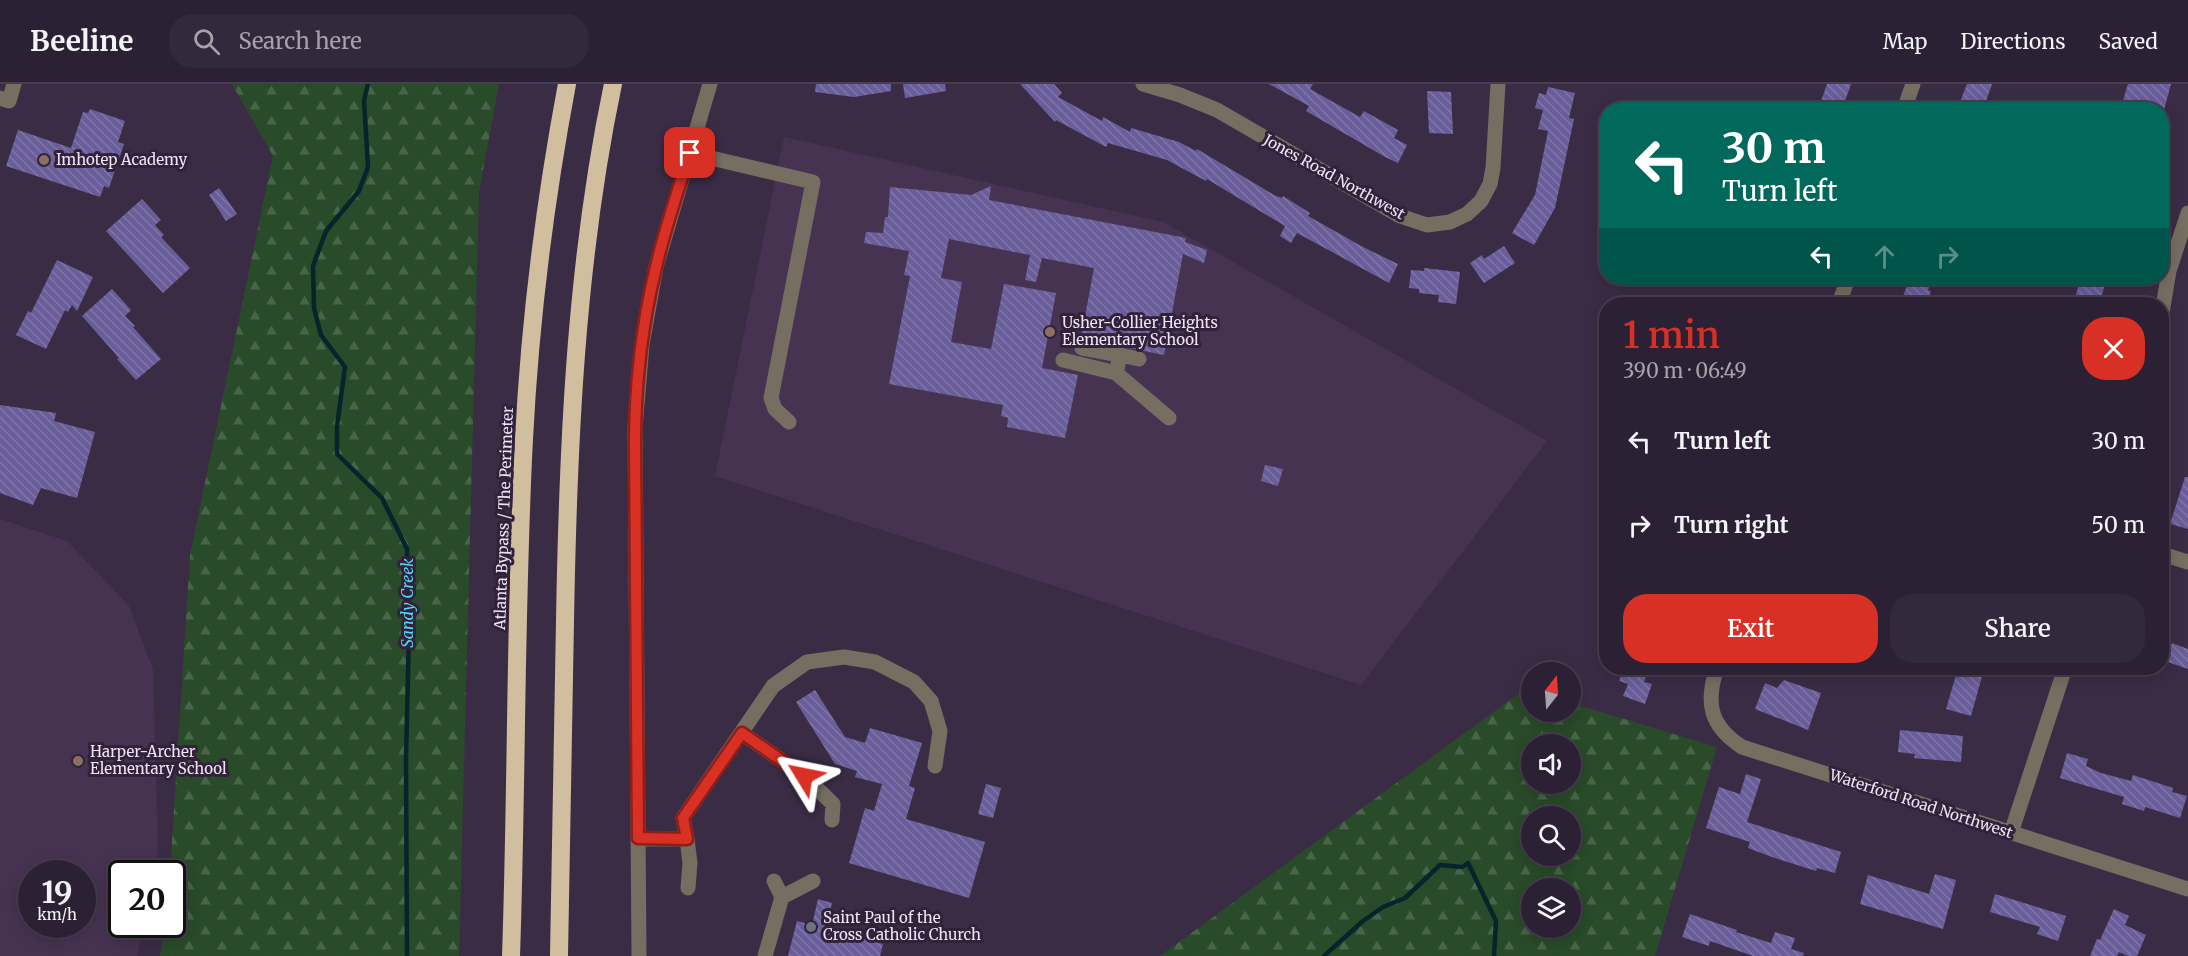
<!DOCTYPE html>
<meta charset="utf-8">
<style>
:root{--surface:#2c2134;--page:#34293c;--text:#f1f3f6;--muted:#a6a3ac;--line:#483e4f;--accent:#d93025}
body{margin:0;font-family:Merriweather,serif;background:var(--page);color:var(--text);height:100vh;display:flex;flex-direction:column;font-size:22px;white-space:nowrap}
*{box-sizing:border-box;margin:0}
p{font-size:20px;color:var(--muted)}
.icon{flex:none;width:33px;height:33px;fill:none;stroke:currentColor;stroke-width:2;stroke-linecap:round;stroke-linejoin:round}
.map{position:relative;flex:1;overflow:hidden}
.sheet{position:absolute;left:1599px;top:213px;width:570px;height:378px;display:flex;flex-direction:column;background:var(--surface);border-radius:24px;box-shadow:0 3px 15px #0003,0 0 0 2px var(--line)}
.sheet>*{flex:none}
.top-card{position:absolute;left:1599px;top:18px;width:570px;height:183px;border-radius:24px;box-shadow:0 3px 15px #0003,0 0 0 2px var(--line);background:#00695c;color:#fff;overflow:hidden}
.needle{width:39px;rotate:17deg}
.buttons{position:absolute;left:1521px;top:578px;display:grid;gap:12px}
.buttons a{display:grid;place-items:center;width:60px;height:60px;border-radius:50%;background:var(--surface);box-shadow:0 3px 15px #0003,0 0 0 2px var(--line);font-size:30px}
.speed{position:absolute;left:18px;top:776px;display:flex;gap:12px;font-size:30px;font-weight:700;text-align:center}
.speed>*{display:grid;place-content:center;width:78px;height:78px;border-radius:50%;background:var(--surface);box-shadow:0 3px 15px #0003,0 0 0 2px var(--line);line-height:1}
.speed small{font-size:15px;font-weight:400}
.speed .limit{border:3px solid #111;border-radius:9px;background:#fff;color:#111}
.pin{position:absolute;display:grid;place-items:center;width:51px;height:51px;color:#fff;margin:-26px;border-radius:12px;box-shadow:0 3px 9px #0006}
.me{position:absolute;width:66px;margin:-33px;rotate:305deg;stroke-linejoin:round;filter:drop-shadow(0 0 4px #0008)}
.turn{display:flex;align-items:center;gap:21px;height:126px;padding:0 24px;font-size:27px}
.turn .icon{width:78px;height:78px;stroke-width:2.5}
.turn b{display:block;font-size:42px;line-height:51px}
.lanes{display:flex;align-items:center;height:57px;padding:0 24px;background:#0003;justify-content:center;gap:30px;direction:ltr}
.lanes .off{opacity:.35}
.round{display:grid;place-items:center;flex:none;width:63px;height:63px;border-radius:24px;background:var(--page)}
.overview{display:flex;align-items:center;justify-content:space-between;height:102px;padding:0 24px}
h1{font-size:36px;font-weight:600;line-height:45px;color:var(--accent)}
.cta{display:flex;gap:12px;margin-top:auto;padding:12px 24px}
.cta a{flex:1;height:69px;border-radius:24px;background:var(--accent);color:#fff;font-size:24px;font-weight:600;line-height:69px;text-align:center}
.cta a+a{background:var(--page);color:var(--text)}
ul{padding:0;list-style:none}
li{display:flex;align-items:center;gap:18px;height:84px;padding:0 24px}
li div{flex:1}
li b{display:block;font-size:22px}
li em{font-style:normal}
header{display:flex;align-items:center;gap:36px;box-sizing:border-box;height:84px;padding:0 30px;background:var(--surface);border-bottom:2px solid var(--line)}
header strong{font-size:28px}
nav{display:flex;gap:33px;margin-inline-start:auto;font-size:21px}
.search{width:420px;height:54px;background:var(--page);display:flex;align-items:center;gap:15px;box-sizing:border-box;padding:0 21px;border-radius:24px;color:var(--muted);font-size:22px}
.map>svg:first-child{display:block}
.built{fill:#463352;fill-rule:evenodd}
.forest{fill:url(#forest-firs);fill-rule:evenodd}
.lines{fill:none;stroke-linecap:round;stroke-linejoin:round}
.stream{stroke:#07242c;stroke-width:4.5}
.building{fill:url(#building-back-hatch)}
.minor{stroke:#756e61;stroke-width:15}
.highway{stroke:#d1be9f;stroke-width:18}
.route-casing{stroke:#8d1f18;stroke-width:15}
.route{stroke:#d93025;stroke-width:10}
.education-dot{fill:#8d6e63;stroke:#31223a;stroke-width:2}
.worship-dot{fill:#6b7280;stroke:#31223a;stroke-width:2}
.labels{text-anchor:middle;stroke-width:6;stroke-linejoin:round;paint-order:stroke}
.poi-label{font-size:15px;fill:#eee4f5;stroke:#31223a;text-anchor:start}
.street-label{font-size:15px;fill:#eee4f5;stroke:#31223a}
.water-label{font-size:16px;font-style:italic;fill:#56d7fb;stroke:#31223a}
</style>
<header>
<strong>Beeline</strong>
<div class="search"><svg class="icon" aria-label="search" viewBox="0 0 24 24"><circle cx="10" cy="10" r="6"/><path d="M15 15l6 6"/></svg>Search here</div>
<nav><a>Map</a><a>Directions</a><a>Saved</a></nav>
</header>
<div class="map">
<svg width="2188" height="872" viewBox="0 0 2188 872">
<defs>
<pattern id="forest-firs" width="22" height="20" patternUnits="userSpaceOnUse" patternTransform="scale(1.5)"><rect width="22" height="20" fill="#294b29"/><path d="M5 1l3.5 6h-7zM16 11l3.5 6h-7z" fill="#486549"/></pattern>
<pattern id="building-back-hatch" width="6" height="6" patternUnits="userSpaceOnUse" patternTransform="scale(1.5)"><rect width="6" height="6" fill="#6a5e9a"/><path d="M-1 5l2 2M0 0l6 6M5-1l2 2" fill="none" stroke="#8075a9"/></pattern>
</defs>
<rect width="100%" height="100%" fill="#3b2c45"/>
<path class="built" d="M784,53L1163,138L1547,357L1361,601L715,392Z
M0,435L67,457L129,522L153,586L158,768L154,789H122V840H144L137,872H0ZM32,789H82V840H32Z"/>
<path class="forest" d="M232,0H499L479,108L459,872H160L165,840H172V789H170L190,471L273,72Z
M1525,605L1531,607L1532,627H1570L1571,619L1717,663L1655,872H1160ZM1532,660H1570V699H1532ZM1532,732H1570V771H1532ZM1532,804H1570V843H1532Z"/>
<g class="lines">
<path class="stream" d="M368,0L364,16L368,83L359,107L326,147L313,182L314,224L321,251L345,283L337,342V370L382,414L407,465L409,550L406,674L407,872
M1324,872L1363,837L1383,823L1405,814L1440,781L1462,783L1468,779L1496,837L1494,872"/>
</g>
<path class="building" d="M816,0H891V7L854,13L815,8Z
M903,0H945L946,7L905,14Z
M1020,0H1054L1062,9L1058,13L1102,37L1103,33L1130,48L1131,44L1179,58L1196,67L1197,65L1274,111L1282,114L1283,112L1310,129L1308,132L1363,163L1398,180L1389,199L1297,149L1291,159L1280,152L1285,142L1207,95L1206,97L1167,76L1108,59L1106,63L1056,36L1055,38Z
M1269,0H1313L1310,5L1360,33L1364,27L1398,46L1394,54L1407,61L1398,79L1385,73L1306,27L1309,22Z
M1827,0H1851L1842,26H1818Z
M1967,0H1992L1983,26L1960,18Z
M2128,0H2171L2164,26H2128L2121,23Z
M1548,3L1575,9L1569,34L1574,35L1555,124L1534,161L1512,149L1535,111L1548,47L1538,45L1543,26L1535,24L1539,9L1546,11Z
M1427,7L1451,8L1453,50L1429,49Z
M90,25L125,37L118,58L124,60L109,104L104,102L100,113L6,82L18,46L71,64L83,28L88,29Z
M991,102L989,116L1186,154L1185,158L1207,166L1204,179L1183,170L1164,271L1081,254L1094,184L1042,174L1036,198L1025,196L1030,171L949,155L941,194L962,198L951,258L991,265L1004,200L1056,209L1042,284L1078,291L1065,354L1007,343L1008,334L1001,332L1003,321L889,300L910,192L904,191L909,167L864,159L866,148L883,149L885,133H888L890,103L971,111Z
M219,104L237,130L226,137L209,111Z
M142,115L161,136L155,141L164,151L161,153L190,184L163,209L106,147Z
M1504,162L1515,179L1484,199L1470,179L1482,171L1484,175Z
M57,176L93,193L77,227L72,221L68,228L65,226L46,265L16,251L28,227L31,229Z
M1424,184L1460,188L1456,220L1438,218L1439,211L1419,209V205L1409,204L1411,186L1424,187Z
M1910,194H1932L1928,206L1931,207L1926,220H1900Z
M2081,194H2106L2100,220H2073Z
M112,205L131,226L125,232L135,242L133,243L161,275L136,296L117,275L119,274L82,232Z
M0,321L56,329L54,337L95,348L77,414L41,404L33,421L0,409Z
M1265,381L1283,385L1278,402L1261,397Z
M2185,393H2188V445L2170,440Z
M2172,559L2188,565V585L2165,577Z
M1624,584H1649L1644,598L1652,600L1645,620L1623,612L1628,600L1619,597Z
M1958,584L1983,589L1971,632L1946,625Z
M1784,596L1821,609L1808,646L1755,625L1765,599L1777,604Z
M815,606L845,653L865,659L870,644L922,659L909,702L915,704L906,735L985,758L969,814L849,779L865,724L874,727L882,700L855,693L857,687L835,680L796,618Z
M1900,646L1963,652L1961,678L1914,674L1915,670L1898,668Z
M2067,669L2088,675L2086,682L2101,689L2131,697L2133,691L2173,704L2172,708L2187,712L2180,734L2145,723L2144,727L2122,720L2124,713L2060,694Z
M1746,690L1761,695L1747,738L1841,768L1835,789L1817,784L1816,787L1772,773L1748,764L1750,758L1706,744L1719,703L1740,710Z
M986,700L1001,704L993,734L978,730Z
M1935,790L1956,796L1943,845L1860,820L1868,791L1929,810Z
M1995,810L2066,832L2058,857L2037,850L2040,843L1990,828Z
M818,815L832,819L826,845L883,860L880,872H788L797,837L812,841Z
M2114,825L2129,832L2125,841L2146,851L2137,872H2128L2119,868L2117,872H2090L2097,855L2100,856Z
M1690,830L1737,846L1736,848L1771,859L1775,848L1795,854L1791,865L1804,869L1803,872H1753L1710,857L1709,862L1682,853Z"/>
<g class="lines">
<path class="minor" d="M1143,0L1180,11L1217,26L1400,132L1427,141L1450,138L1467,130L1481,117L1490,100L1493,84L1498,0
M0,14L9,17L14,0
M1904,26L1913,0
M690,69L813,98L771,314L775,325L789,338
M1839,220L1848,194
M2162,229L2169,187L2188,129
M1082,264L1120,271L1116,289
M1120,271L1139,275
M1063,276L1116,289L1169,334
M2162,470L2188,478
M1717,584C1705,619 1710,642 1742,663L2188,805
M742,649L804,692L833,720L832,736
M2011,749L2065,584
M638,755H687L690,779L688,804
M687,755L683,734L773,602L807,578L844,573L875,578L914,598L931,617L940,647L935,682
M782,813L813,797
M639,872L635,344L642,261L656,183L710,0
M765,872L782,813L774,797"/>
<path class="highway" d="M511,872C517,700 515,527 524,355C530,236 545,117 567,0
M559,872C561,760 562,648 565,537C568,358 576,176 613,0"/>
</g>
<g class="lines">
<g class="route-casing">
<path id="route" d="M690,69C678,106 665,144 656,183C642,240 635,301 635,360L638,754L687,755L683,734L742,649L804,692"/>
</g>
<use href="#route" class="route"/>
</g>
<g class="education-dot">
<circle cx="44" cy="76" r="6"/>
<circle cx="1050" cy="248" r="6"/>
<circle cx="78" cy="677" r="6"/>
</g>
<circle class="worship-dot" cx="811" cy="843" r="6"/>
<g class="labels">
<g class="poi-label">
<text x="56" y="81">Imhotep Academy</text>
<text x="1062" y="244">Usher-Collier Heights<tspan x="1062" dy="17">Elementary School</tspan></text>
<text x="90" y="673">Harper-Archer<tspan x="90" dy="17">Elementary School</tspan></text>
<text x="823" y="839">Saint Paul of the<tspan x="823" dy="17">Cross Catholic Church</tspan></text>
</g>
<g class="street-label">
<text transform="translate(1334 93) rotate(29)" y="5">Jones Road Northwest</text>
<text transform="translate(504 434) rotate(-88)" y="5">Atlanta Bypass / The Perimeter</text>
<text transform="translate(1921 720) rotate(18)" y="5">Waterford Road Northwest</text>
</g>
<g class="water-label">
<text transform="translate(407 519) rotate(-90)" y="6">Sandy Creek</text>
</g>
</g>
</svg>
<div class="buttons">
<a><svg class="needle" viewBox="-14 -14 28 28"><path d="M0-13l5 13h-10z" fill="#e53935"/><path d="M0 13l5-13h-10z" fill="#a6a3ac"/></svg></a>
<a><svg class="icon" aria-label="sound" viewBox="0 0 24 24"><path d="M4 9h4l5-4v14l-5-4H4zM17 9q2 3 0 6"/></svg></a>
<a><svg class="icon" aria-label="search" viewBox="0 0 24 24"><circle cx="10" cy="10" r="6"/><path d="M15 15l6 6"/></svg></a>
<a><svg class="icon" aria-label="layers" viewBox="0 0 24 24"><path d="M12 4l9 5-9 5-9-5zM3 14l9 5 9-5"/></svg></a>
</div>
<div class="speed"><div>19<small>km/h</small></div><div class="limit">20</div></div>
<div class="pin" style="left:690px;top:69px;background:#d93025"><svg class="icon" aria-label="arrive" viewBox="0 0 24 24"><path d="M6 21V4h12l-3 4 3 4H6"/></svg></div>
<svg class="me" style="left:804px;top:692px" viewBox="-20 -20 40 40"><path d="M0-17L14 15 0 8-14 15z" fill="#d93025" stroke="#fff" stroke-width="4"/></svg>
<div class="top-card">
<div class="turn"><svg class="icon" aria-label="left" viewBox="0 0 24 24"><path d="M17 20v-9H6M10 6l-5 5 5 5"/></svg><div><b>30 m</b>Turn left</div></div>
<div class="lanes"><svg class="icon" aria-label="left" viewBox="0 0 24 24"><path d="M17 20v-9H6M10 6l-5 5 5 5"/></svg><svg class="icon off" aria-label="ahead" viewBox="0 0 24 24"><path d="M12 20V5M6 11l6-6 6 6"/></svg><svg class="icon off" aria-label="right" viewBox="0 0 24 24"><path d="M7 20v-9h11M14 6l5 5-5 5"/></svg></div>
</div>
<section class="sheet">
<div class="overview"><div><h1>1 min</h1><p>390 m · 06:49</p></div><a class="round" style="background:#d93025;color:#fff"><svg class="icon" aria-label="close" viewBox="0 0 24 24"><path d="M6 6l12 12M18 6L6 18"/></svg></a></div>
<ul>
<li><svg class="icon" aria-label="left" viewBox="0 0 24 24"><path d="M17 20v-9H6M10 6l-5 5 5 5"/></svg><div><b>Turn left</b></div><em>30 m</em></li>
<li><svg class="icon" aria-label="right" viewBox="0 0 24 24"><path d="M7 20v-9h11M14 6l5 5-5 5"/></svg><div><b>Turn right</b></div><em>50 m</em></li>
</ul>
<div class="cta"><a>Exit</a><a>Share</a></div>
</section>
</div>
